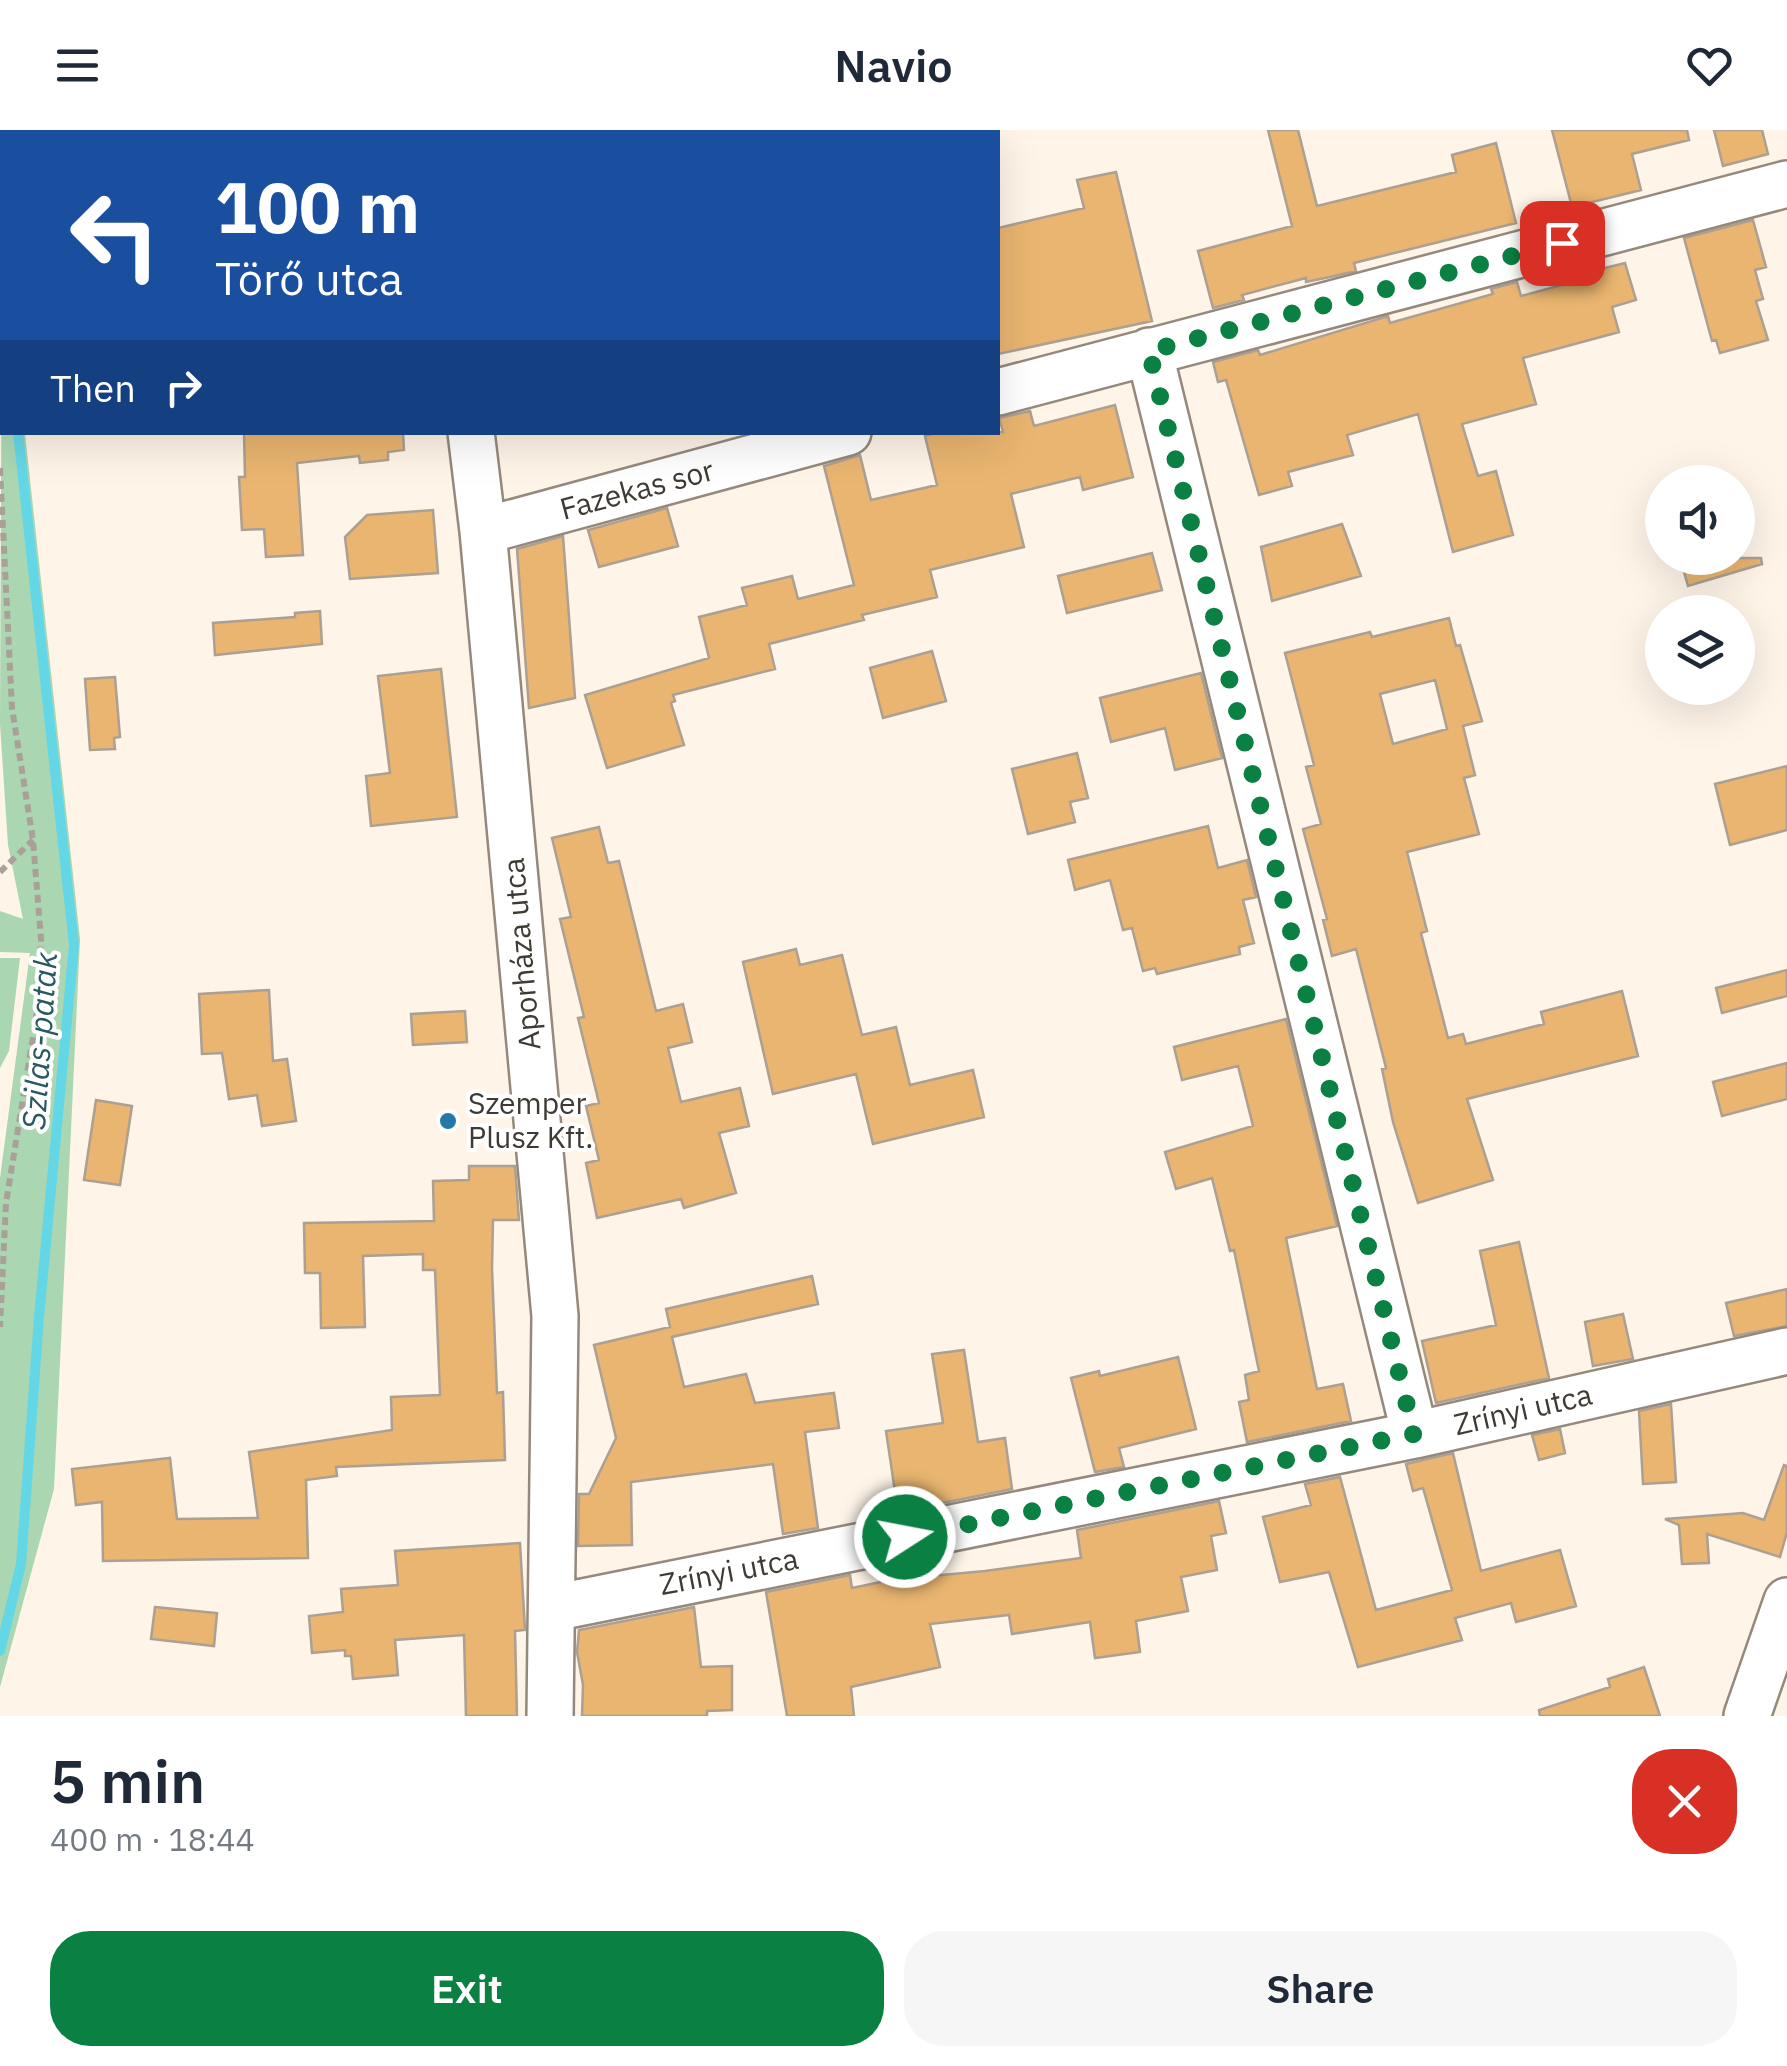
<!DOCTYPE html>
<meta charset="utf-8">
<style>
:root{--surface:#fff;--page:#f6f6f7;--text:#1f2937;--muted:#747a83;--accent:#0b8043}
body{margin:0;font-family:"IBM Plex Sans",sans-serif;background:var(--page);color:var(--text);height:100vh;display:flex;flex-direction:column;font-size:38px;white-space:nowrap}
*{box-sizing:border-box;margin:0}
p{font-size:32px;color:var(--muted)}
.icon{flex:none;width:55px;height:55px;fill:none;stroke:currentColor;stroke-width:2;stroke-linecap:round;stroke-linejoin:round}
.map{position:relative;height:1586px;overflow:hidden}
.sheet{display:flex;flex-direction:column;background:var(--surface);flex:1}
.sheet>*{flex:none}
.hud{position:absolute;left:0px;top:0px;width:1000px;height:305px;box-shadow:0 10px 40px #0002;background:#1a4fa0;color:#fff;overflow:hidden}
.fabs{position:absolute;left:1645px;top:335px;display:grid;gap:20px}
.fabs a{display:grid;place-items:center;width:110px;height:110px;border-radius:50%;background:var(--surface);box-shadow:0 10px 40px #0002;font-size:50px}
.pin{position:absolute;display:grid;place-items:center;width:85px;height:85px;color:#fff;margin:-42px;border-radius:20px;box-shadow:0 5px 15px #0006}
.me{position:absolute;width:110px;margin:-55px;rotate:79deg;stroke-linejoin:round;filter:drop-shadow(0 0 8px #0008)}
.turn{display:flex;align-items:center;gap:35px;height:210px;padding:0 50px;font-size:45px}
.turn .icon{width:130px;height:130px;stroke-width:2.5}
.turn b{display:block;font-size:70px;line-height:85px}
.then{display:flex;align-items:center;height:95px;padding:0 50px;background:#0003;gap:20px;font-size:38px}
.round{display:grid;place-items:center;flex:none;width:105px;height:105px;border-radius:40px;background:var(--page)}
.head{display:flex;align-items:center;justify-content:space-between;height:170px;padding:0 50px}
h1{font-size:60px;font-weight:600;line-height:75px}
.cta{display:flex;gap:20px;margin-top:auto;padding:20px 50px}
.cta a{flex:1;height:115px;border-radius:40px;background:var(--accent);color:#fff;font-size:40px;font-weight:600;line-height:115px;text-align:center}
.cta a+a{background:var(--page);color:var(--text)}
header{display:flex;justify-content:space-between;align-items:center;height:130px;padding:0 50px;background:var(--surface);font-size:45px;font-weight:600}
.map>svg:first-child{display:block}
.green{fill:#aad6b2}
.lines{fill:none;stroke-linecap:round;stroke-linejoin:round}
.stream{stroke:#64d7e6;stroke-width:10}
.building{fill:#e9b570;stroke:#aba092;stroke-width:2.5;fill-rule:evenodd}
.minor-casing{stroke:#94897c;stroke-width:50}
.path{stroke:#a9a198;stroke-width:6;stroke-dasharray:8 5;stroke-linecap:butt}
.minor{stroke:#fff;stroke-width:45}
.route{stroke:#0b8043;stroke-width:18;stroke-dasharray:0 32.4}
.poi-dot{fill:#2578a8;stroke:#fff;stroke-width:4}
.labels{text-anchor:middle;stroke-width:8;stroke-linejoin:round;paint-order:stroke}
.street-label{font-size:30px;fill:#3f3a34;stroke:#fff}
.poi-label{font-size:30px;fill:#3f3a34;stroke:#fff;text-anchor:start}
.water-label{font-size:32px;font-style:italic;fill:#285960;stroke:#fff}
</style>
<header><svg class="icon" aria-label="menu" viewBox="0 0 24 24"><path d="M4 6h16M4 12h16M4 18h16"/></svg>Navio<svg class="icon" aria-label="heart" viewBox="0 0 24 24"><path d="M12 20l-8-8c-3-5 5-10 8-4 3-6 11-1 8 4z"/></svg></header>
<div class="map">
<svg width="1787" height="1586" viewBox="0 0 1787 1586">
<rect width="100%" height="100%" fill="#fef4e8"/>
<path class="green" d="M2,133V302L25,303L80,809L54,1359L0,1557V1048L30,823L0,822V781L23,789L8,715L0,594Z
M0,828H20L9,921L0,938Z"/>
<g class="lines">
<path class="stream" d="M55,2V0
M0,1521L21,1434L39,1187L74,815L18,302"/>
</g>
<path class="building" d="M1268,0H1298L1317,76L1456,42L1452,25L1496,13L1516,93L1354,133L1356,141L1330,147L1306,152V148L1242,165L1244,170L1213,178L1198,121L1292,96Z
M1552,0H1687L1689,10L1632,24L1641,60L1572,77Z
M1714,0H1762L1768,24L1723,36Z
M1116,42L1152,191L998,224V98L1084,78L1077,50Z
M1753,90L1766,137L1755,140L1763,169L1756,171L1768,210L1720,223L1716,210L1712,211L1684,108Z
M1625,133L1636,170L1612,177L1619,202L1523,228L1536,274L1462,294L1478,346L1496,341L1513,405L1453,422L1418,284L1347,305L1353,325L1288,342L1292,356L1259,365L1226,250L1218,252L1213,232L1258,220L1260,225L1388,186L1390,193L1493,164L1491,159L1517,152L1521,166L1602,144L1601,139Z
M1115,275L1133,347L1083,360L1080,347L1011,364L1024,417L930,440L937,467L862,485L864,490L769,514L775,539L673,565L675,571L671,573L684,615L607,638L585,565L709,528L699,487L747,475L742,458L792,446L798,469L854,455L824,336L860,325L871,370L937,355L925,306L939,302H1003L999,288L1030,281L1034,296Z
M244,302H403L404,320L388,322V330L360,333L359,326L297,333L303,425L266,427L264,399L242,400L239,347H245Z
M667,378L678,416L599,437L588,400Z
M433,380L438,443L350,449L345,407L367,385Z
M1342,394L1361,446L1272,471L1261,417Z
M563,406L575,568L529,578L517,419Z
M1152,423L1162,460L1067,483L1058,446Z
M1680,428H1761L1762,434L1688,456Z
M320,481L322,514L215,525L213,493L295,487V483Z
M1449,488L1456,516L1460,515L1482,591L1463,596L1475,645L1464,648L1479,704L1407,722L1427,801L1421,803L1448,908L1463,904L1466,914L1544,894L1541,882L1622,861L1638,926L1467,969L1493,1050L1418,1073L1393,992L1382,939L1386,938L1356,819L1332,826L1323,790L1327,789L1303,699L1321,694L1306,637L1314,635L1285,523L1370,502L1372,507ZM1435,550L1447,599L1393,614L1380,564Z
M932,521L946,571L883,588L870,538Z
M441,539L457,687L371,696L366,646L390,643L378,546Z
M1201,543L1222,628L1175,640L1165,598L1111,612L1100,568Z
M115,547L120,607L114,608L115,619L90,620L85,549Z
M1077,623L1088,668L1070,672L1075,692L1028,704L1012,639Z
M1787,636V700L1730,715L1715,654Z
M1208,696L1218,738L1247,730L1256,767L1243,770L1254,813L1239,817L1240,824L1157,844L1155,838L1143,841L1132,798L1123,800L1110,750L1075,760L1068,730Z
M599,697L608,733L619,731L656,881L683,874L692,912L668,918L681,972L740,958L749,996L719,1003L736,1063L684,1078L681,1069L597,1088L586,1033L599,1030L586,976L599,973L578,888L584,887L560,789L571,787L552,708Z
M796,819L800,835L842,825L862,905L896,897L910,955L973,940L984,987L873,1014L856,944L773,964L743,832Z
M1787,840V866L1722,883L1716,858Z
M269,860L273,931L287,929L296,991L262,996L257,965L229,969L222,923L202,924L199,864Z
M465,881L467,912L413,915L411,884Z
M1286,889L1337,1096L1286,1108L1317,1259L1343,1254L1351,1291L1247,1312L1239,1272L1249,1270L1245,1245L1259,1241L1234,1120L1230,1121L1212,1048L1176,1059L1165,1022L1253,996L1238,936L1182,950L1174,917Z
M1787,933V969L1722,986L1713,952Z
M96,970L132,976L120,1055L84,1050Z
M469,1036H515L519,1090H493L492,1139L497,1263L503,1262L505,1330L336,1337L337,1346L306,1350L308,1428L103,1431L102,1372L76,1375L72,1339L170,1328L177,1389L258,1388L249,1322L392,1300L391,1267L440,1265L435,1140H423V1124L363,1126L365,1197L321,1198L320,1143H305L304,1093L434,1091L433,1051L469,1050Z
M1519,1112L1549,1248L1436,1273L1422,1211L1496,1195L1480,1121Z
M812,1146L818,1174L672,1207L684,1257L746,1244L755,1273L834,1263L839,1298L805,1302L818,1398L783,1404L773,1334L631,1352L632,1415L578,1416L579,1364H589L616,1308L594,1215L670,1197L666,1179Z
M1787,1159V1196L1734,1206L1726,1173Z
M1623,1184L1633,1229L1593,1236L1585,1192Z
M964,1220L978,1312L1005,1308L1012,1359L898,1382L886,1301L943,1293L932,1224Z
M1178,1227L1196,1299L1119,1318L1124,1337L1095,1342L1071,1248L1099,1241L1100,1246Z
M1671,1274L1676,1352L1643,1354L1639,1281Z
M1560,1299L1565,1323L1539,1330L1532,1305Z
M1453,1323L1481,1441L1560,1420L1576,1476L1516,1492L1511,1473L1455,1488L1462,1510L1358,1537L1329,1442L1280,1452L1263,1387L1311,1375L1305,1354L1340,1347L1376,1480L1452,1460L1423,1358L1413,1361L1406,1334Z
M1784,1335L1787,1336V1402L1780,1427L1707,1404L1709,1433L1682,1434L1679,1395L1665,1389L1743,1383L1764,1390Z
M1219,1371L1226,1403L1211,1406L1217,1440L1181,1447L1188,1481L1136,1491L1140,1522L1095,1528L1090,1492L1012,1504L1009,1485L930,1494L940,1537L851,1557L854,1586H787L766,1462L850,1445L852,1458L919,1444L920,1447L985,1441L1081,1428L1077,1400Z
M520,1413L525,1500L515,1501L517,1586H466L464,1505L395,1510L398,1545L353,1549L351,1526H345V1520L312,1523L309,1486L343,1482L341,1459L398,1455L395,1421Z
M155,1477L217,1483L214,1516L151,1509Z
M694,1477L701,1537L732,1536V1580L707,1581V1586H582L583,1555L577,1522L579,1500Z
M1644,1537L1660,1586H1540L1539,1580L1610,1557L1608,1549Z"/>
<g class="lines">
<g class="minor-casing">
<path id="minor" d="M438,0V2
M1149,221L1415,1305
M998,262L1787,54
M471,302L483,401L555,1186L550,1586
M483,401L848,302
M553,1478L1415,1305L1787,1221
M1747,1586L1787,1471"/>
</g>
<path class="path" d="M20,2L21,0
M0,290L2,259
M0,338L12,578L33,710L41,809L38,876L6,1073L0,1197
M0,742L33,710"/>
<use href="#minor" class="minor"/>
</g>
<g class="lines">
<path class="route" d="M905,1407L1414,1304L1149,221L1562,113"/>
</g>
<circle class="poi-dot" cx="448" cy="991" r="10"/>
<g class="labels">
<g class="street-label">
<text transform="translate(637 360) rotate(-15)" y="10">Fazekas sor</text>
<text transform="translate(522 824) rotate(-95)" y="10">Aporháza utca</text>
<text transform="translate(1523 1280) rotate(-13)" y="10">Zrínyi utca</text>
<text transform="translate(729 1442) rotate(-11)" y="10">Zrínyi utca</text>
</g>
<g class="poi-label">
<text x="468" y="984">Szemper<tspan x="468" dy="34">Plusz Kft.</tspan></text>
</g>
<g class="water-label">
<text transform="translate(40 911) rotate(-86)" y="11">Szilas-patak</text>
</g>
</g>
</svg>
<div class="fabs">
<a><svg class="icon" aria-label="sound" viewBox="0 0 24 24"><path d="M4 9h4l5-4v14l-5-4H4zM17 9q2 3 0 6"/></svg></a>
<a><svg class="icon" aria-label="layers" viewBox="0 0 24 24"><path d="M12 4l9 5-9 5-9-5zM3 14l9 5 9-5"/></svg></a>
</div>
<div class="pin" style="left:1562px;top:113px;background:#d93025"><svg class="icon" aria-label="arrive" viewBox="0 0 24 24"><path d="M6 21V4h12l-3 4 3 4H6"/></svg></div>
<svg class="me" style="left:905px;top:1407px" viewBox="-20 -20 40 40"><circle r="17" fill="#0b8043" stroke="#fff" stroke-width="3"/><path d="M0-11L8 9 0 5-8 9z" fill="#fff"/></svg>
<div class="hud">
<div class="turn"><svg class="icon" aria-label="left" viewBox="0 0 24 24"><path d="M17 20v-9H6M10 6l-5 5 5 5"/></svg><div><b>100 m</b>Törő utca</div></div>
<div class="then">Then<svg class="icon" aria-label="right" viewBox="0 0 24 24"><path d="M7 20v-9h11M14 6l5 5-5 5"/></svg></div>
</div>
</div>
<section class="sheet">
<div class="head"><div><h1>5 min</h1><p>400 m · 18:44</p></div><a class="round" style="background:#d93025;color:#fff"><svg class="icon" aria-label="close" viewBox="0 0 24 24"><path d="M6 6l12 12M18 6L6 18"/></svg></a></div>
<div class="cta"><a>Exit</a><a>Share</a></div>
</section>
